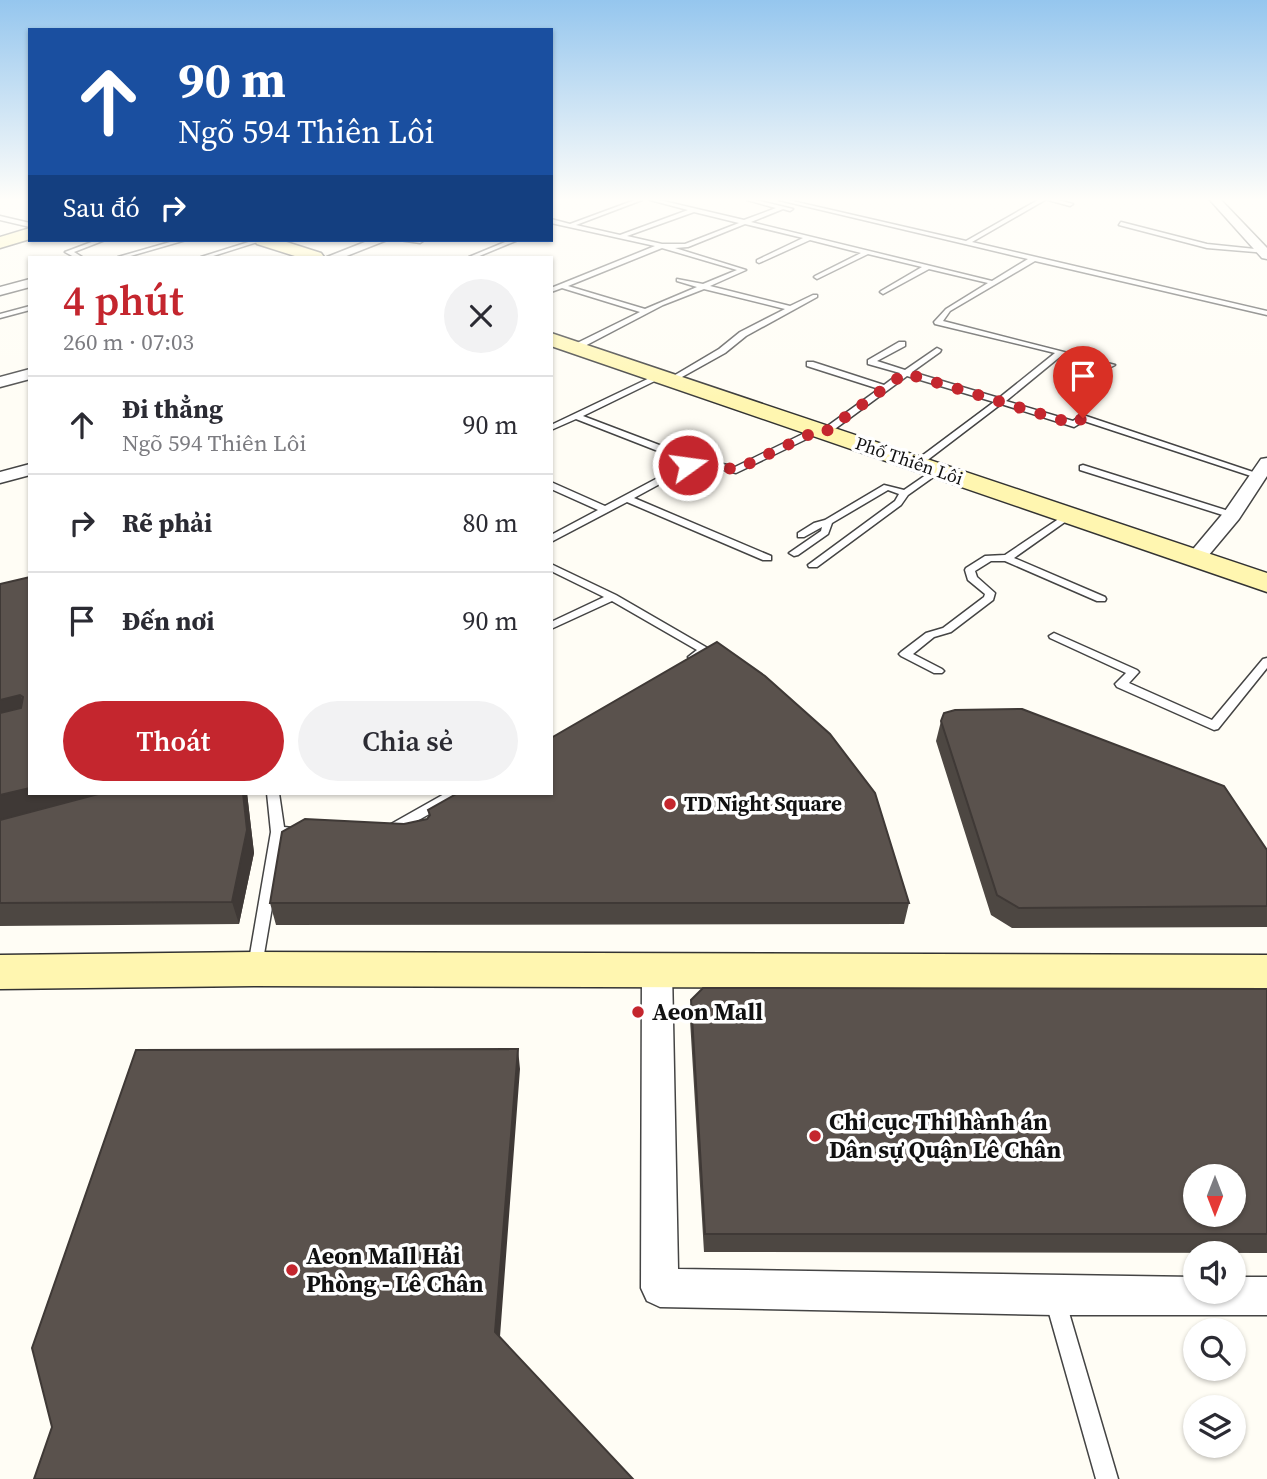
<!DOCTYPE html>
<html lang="vi">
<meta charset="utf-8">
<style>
:root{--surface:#fff;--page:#f2f2f3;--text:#2b2b33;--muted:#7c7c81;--line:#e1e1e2;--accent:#c4262e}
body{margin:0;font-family:"Source Serif 4",serif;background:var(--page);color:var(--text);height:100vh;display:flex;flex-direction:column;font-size:26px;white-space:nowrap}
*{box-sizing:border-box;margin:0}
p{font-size:23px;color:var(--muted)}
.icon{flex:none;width:38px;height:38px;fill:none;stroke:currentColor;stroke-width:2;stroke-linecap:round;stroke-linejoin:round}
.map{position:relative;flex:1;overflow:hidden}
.sheet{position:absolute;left:28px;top:256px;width:525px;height:539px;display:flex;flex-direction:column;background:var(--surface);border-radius:0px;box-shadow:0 2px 5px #0004}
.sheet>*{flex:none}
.top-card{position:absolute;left:28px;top:28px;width:525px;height:214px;border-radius:0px;box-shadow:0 2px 5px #0004;background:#1a4fa0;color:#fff;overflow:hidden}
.needle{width:46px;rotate:180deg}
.buttons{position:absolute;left:1183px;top:1164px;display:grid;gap:14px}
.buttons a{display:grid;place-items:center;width:63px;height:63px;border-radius:50%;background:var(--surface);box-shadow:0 2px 5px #0004;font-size:35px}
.pin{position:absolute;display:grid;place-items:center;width:60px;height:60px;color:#fff;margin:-72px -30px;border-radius:50% 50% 50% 0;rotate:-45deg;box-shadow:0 0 7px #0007}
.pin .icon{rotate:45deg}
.me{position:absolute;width:77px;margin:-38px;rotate:76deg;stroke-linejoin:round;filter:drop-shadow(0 0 5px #0008)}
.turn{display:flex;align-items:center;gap:24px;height:147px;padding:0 35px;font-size:32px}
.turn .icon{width:91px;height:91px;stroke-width:2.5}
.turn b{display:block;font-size:49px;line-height:60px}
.then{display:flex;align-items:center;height:66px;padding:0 35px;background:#0003;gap:14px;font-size:26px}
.round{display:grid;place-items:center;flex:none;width:74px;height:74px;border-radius:37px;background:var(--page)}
.head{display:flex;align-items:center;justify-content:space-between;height:119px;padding:0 35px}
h1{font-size:42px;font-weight:600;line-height:52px;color:var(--accent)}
.primary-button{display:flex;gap:14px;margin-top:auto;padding:14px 35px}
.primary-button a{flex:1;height:80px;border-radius:42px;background:var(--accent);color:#fff;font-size:28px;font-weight:600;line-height:80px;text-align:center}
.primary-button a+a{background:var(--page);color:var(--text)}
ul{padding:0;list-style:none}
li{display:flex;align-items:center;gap:21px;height:98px;padding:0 35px;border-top:2px solid var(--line)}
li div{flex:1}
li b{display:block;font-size:26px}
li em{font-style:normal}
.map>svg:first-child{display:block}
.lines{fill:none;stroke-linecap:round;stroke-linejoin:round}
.lane-casing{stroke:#444;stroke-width:3}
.street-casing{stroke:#444;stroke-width:3}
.secondary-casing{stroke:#333;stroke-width:3}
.lane{fill:#fff;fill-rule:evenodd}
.street{fill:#fff;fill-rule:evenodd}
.secondary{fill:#fff6b0;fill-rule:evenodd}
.wall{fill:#4d4742}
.shaded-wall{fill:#3f3936}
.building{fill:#5a524d;stroke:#3f3936;stroke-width:2;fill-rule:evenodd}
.route{stroke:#c4262e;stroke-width:12;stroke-dasharray:0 21.6}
.poi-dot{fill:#c4262e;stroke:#fff;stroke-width:2.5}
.labels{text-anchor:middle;stroke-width:7;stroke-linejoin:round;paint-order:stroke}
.far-street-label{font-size:18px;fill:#111;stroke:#fff}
.poi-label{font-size:21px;font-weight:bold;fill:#111;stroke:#fff;text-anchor:start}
.near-poi-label{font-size:24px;font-weight:bold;fill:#111;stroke:#fff;text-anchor:start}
</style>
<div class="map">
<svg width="1267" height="1479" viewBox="0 0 1267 1479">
<rect width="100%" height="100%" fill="#fffdf5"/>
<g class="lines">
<g class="lane-casing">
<path id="lane" d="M635,200H642L576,225L620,235L688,210L650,200H659L744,220L776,208L747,200H756L793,209L790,211L783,209L751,222L992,281L1028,259L779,200H788L966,241L1038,200H1045L972,242L1267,311V315L1035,261L950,311L943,321L1115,365L1111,367L1062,355L1006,401L1073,421L1080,416H1086L1262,475L1260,477H1254L1084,421L1074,427L1001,404L921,465H915V461L994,402L907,376L828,434H822L821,432L736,473L692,462L691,467L634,498L771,556V560H763L627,502L551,542V535L598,510L551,489V482L605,506L684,464L681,460L576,419L551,430V425L658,374L665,376L583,416L683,454L735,467L815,428L822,430L879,389L807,366V362H813L884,385L900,373L868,364V360L899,342H905V346L877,361L905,370L937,348L941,350L940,352L912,372L999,398L1055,353L935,324L934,322L946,309L988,283L929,269L883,294L880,292L881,291L922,267L868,254L817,279L814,277L815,276L861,253L810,240L759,263L757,262V260L803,238L745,224L688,247L675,248L746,270L710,286L790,306L813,295H817V297L746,336L725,353L673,382L669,380L670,378L719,349L740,332L785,309L704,289L663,305L579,349H573V345L640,312L562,288L551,292V288L655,246L551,223V219L570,224ZM694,212L739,223L685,244H662L627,236ZM662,248L737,270L703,284L677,279V281L697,287L645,309L568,286Z
M1048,200H1058L1073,204L1070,206Z
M0,216L30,223V227L0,220Z
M1121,222L1207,244L1265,250L1267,253L1207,248L1119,225Z
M97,240H105L74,252L82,257H74L65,252Z
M177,240H186L127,257H118Z
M255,240H264L210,257H201Z
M399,240H422L423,241L420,243Z
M510,240H518L477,257H469Z
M30,306V310L0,318V314Z
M1083,465L1235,513L1237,515L1232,518L1229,517L1080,470V466Z
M936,468L941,471L939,473L908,495L901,505L817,567H809L808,565L895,501L899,494L888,490L832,523L828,534L798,555L794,556L789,553L821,531L822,527L804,537H798V533L814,523L825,520L884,485L904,490Z
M1069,512L1074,515L1072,517L1014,558L1105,597L1106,599L1105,601H1097L1005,561H991L975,571L977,577L995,593L993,600L951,632L934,637L913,654L942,669L944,671L942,673H934L901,656L899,654L901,652L926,633L943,628L984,597L985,594L968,580L965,570L966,568L985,556L1005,555Z
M551,564L616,595L711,650L698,659H690L688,657L697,650L612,601L551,629V622L604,597L551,571Z
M1054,633L1137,670L1139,672L1129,683L1212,720L1263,659L1267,658V668L1218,729L1214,730L1117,687L1115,684L1126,673L1050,638L1049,636Z
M267,793H279L284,827L302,829L304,832L302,835L284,837L262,966L260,970L255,972L250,970L248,966L271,832Z
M446,793H462L461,796L394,834H384L382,831L384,828Z
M1055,1289L1062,1292L1065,1299L1118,1479H1096L1045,1299L1048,1292Z"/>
</g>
<g class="street-casing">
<path id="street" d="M1210,200H1221L1267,248V259L1262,258Z
M370,240H387L344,257H327Z
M30,279V287L0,295V287Z
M30,369V379L0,387V377Z
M1267,458V476L1239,519L1203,562H1189L1186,558L1189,554L1225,511L1261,459Z
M30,464V475L0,483V472Z
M657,958L668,961L672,970L678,1269L1195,1277V1292H1234V1277H1267V1315H1054L660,1307L647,1301L641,1288L642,970L646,961Z"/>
</g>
<g class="secondary-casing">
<path id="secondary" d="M30,228V239L0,248V237Z
M254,240H280L321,253L324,257H298L257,244Z
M551,333L1267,573V592L551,346Z
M254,952L1267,955V989L254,986L0,989V955Z"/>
</g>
<use href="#lane" class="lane"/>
<use href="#street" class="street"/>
<use href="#secondary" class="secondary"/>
</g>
<path class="wall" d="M30,577V793H247L254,853L239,924L0,926V820Z
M941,721L1267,850V927L1012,928L991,915L936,741Z
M428,810L909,903L904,924L276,925L270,903L404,824L427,819L429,816Z
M1267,989V1253L704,1252L690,1020L691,1000Z"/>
<path class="shaded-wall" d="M20,695L29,716L0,725V700Z
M30,788V793H107L0,820V795Z
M243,793H247L254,853L239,924L232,902Z
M518,1049L520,1069L499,1350L495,1332Z"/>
<path class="building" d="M30,577V788L0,795V713L21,708L23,697L20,695L0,700V584Z
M717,642L765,676L830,734L875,793L909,903H270L282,832L305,819L404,824L427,819L430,815L428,810L458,793H551V738Z
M1022,709L1224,786L1267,850V906L1019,908L997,895L941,721L944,713L955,710Z
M102,793H243L247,830L232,902L0,903V820Z
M703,988L1267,989V1234H705L691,1000ZM1195,1176H1234V1214H1195Z
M518,1049L495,1332L633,1479H34L52,1427L32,1348L136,1050Z"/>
<linearGradient id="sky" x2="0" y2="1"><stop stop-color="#95c6ee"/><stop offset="0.49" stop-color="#fffefa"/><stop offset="1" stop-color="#fffefa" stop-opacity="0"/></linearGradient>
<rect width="1267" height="407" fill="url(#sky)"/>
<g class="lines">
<path class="route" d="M688,465V461L680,456L736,470L818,430L825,432L905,373L1074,424L1083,418"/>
</g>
<g class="poi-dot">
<circle cx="670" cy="804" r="7"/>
<circle cx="638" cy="1012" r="7"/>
<circle cx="815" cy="1136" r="7"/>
<circle cx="292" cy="1270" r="7"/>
</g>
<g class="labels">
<g class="far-street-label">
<text transform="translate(909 461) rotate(19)" y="6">Phố Thiên Lôi</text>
</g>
<g class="poi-label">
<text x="684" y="811">TD Night Square</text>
</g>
<g class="near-poi-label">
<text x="652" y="1020">Aeon Mall</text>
<text x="829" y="1130">Chi cục Thi hành án<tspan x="829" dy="28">Dân sự Quận Lê Chân</tspan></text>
<text x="306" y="1264">Aeon Mall Hải<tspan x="306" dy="28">Phòng - Lê Chân</tspan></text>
</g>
</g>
</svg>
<div class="buttons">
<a><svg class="needle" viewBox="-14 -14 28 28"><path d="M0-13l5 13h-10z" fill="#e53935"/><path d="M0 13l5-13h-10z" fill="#7c7c81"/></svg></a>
<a><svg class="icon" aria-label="sound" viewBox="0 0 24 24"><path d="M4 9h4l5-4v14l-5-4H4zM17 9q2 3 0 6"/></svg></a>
<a><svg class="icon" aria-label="search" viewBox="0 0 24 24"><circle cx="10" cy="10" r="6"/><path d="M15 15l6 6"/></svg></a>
<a><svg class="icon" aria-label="layers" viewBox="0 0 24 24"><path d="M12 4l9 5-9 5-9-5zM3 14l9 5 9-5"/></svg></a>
</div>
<div class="pin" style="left:1083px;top:418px;background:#d93025"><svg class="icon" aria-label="arrive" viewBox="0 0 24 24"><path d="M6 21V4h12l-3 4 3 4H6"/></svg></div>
<svg class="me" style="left:688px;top:465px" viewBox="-20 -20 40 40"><circle r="17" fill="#c4262e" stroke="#fff" stroke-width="3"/><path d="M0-11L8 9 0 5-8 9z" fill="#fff"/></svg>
<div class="top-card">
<div class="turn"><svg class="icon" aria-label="ahead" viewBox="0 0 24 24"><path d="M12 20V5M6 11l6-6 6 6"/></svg><div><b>90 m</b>Ngõ 594 Thiên Lôi</div></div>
<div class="then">Sau đó<svg class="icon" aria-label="right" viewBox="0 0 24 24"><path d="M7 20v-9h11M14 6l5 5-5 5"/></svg></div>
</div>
<section class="sheet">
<div class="head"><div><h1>4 phút</h1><p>260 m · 07:03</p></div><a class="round"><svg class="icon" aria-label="close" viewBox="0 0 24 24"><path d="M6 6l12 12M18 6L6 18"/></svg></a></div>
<ul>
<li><svg class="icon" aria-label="ahead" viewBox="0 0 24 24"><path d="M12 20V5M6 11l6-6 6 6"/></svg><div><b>Đi thẳng</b><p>Ngõ 594 Thiên Lôi</p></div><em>90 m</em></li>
<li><svg class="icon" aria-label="right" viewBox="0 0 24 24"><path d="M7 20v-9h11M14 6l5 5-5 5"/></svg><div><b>Rẽ phải</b></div><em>80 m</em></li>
<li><svg class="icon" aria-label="arrive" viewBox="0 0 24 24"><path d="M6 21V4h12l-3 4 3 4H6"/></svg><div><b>Đến nơi</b></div><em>90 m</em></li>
</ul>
<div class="primary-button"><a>Thoát</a><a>Chia sẻ</a></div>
</section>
</div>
